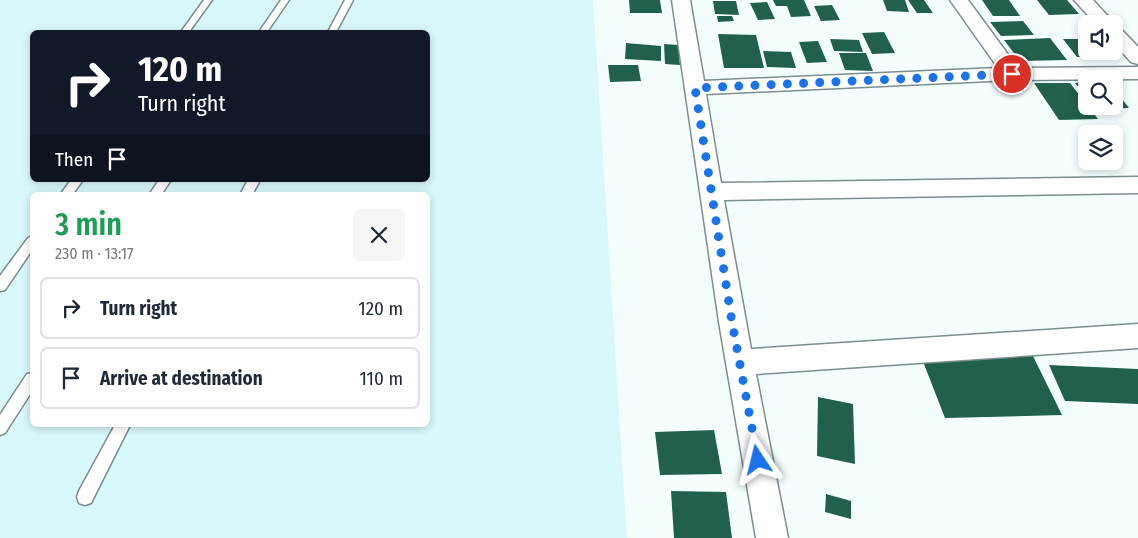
<!DOCTYPE html>
<meta charset="utf-8">
<style>
:root{--surface:#fff;--page:#f6f6f7;--text:#1f2937;--muted:#747a83;--line:#e0e1e3}
body{margin:0;font-family:"Fira Sans Condensed",sans-serif;background:var(--page);color:var(--text);height:100vh;display:flex;flex-direction:column;font-size:19px;white-space:nowrap}
*{box-sizing:border-box;margin:0}
p{font-size:16px;color:var(--muted)}
.icon{flex:none;width:28px;height:28px;fill:none;stroke:currentColor;stroke-width:2;stroke-linecap:round;stroke-linejoin:round}
.map{position:relative;flex:1;overflow:hidden}
.drawer{position:absolute;left:30px;top:192px;width:400px;height:235px;display:flex;flex-direction:column;background:var(--surface);border-radius:8px;box-shadow:0 2px 8px #0003}
.drawer>*{flex:none}
.banner{position:absolute;left:30px;top:30px;width:400px;height:152px;border-radius:8px;box-shadow:0 2px 8px #0003;background:#111827;color:#fff;overflow:hidden}
.tools{position:absolute;left:1078px;top:15px;display:grid;gap:10px}
.tools a{display:grid;place-items:center;width:45px;height:45px;border-radius:8px;background:var(--surface);box-shadow:0 2px 8px #0003;font-size:25px}
.pin{position:absolute;display:grid;place-items:center;width:42px;height:42px;color:#fff;margin:-21px;border:2px solid #fff;border-radius:50%;box-shadow:0 1px 5px #0007}
.me{position:absolute;width:55px;margin:-28px;rotate:350deg;stroke-linejoin:round;filter:drop-shadow(0 0 4px #0008)}
.turn{display:flex;align-items:center;gap:18px;height:105px;padding:0 25px;font-size:22px}
.turn .icon{width:65px;height:65px;stroke-width:2.5}
.turn b{display:block;font-size:35px;line-height:42px}
.then{display:flex;align-items:center;height:48px;padding:0 25px;background:#0003;gap:10px;font-size:19px}
.round{display:grid;place-items:center;flex:none;width:52px;height:52px;border-radius:8px;background:var(--page)}
.headline{display:flex;align-items:center;justify-content:space-between;height:85px;padding:0 25px}
h1{font-size:30px;font-weight:600;line-height:38px;color:#1e9e55}
ul{padding:0;list-style:none}
li{display:flex;align-items:center;gap:15px;height:62px;margin:0 10px 8px;padding:0 15px;border:2px solid var(--line);border-radius:8px}
li div{flex:1}
li b{display:block;font-size:19px}
li em{font-style:normal}
.map>svg:first-child{display:block}
.built{fill:#d9f8fb;fill-rule:evenodd}
.building{fill:#20604c}
.lines{fill:none;stroke-linecap:round;stroke-linejoin:round}
.lane-casing{stroke:#7a8e8f;stroke-width:3}
.street-casing{stroke:#7a8e8f;stroke-width:3}
.lane{fill:#fff;fill-rule:evenodd}
.street{fill:#fff;fill-rule:evenodd}
.route{stroke:#1a73e8;stroke-width:9;stroke-dasharray:0 16.2}
</style>
<div class="map">
<svg width="1138" height="538" viewBox="0 0 1138 538">
<rect width="100%" height="100%" fill="#f5fefe"/>
<path class="built" d="M0,0H593L627,538H0ZM32,32H428V180H32ZM32,195H428V425H32Z"/>
<path class="building" d="M629,0H660L662,13H630Z
M773,0H804L811,16L791,17L787,6H776Z
M883,0H905L909,12L887,11Z
M908,0H924L933,13H917Z
M982,0H1009L1020,16H993Z
M1037,0H1067L1079,14L1049,15Z
M713,1H736L739,15L715,14Z
M767,2L775,19L758,20L750,3Z
M832,5L840,20L821,21L814,6Z
M717,16H732L734,21L718,22Z
M1023,21L1034,35L1001,36L990,22Z
M884,32L895,53L872,54L862,33Z
M718,34L756,35L764,68H724Z
M1050,38L1067,60L1020,61L1004,40Z
M830,39L859,40L863,52L834,51Z
M1063,39H1086V51H1096L1101,57H1077Z
M818,41L827,62L807,63L799,42Z
M626,43L661,46V61L625,59Z
M664,44L678,45L680,65L665,64Z
M763,51L791,52L796,68L767,67Z
M839,53H866L873,71L845,70Z
M608,65H638L641,81L610,82Z
M1086,82V97L1075,83Z
M1034,83H1070L1098,119L1059,120Z
M1114,89L1129,108L1095,109L1093,106H1114Z
M1033,356L1062,415L945,418L922,359Z
M1049,365L1138,369V404L1065,401Z
M818,397L853,404L855,464L817,456Z
M714,430L722,474L660,475L655,432Z
M671,491L726,492L732,538H674Z
M826,494L851,501V519L825,512Z"/>
<g class="lines">
<g class="lane-casing">
<path id="lane" d="M204,0H212L189,32H181Z
M281,0H289L267,32H259Z
M345,0H353L336,32H328Z
M71,180H83L72,195H60Z
M159,180H171L161,195H149Z
M248,180H260L252,195H240Z
M32,236V250L5,290L0,291V276L28,238Z
M32,373V391L5,433L0,435V415L27,374Z
M115,425H130L91,503L85,505L79,503L77,497L79,491Z"/>
</g>
<g class="street-casing">
<path id="street" d="M672,0H690L704,81L998,68L950,0H968L1018,68L1138,67V79L1012,80L706,94L721,183L1138,177V193L724,200L751,349L1138,324V348L756,374L788,538H756L719,322Z
M1074,0H1093L1115,24L1114,26V24H1096Z
M1114,27L1120,28L1138,47V64L1131,62L1114,43Z"/>
</g>
<use href="#lane" class="lane"/>
<use href="#street" class="street"/>
</g>
<g class="lines">
<path class="route" d="M758,460L732,322L695,88L1012,74"/>
</g>
</svg>
<div class="tools">
<a><svg class="icon" aria-label="sound" viewBox="0 0 24 24"><path d="M4 9h4l5-4v14l-5-4H4zM17 9q2 3 0 6"/></svg></a>
<a><svg class="icon" aria-label="search" viewBox="0 0 24 24"><circle cx="10" cy="10" r="6"/><path d="M15 15l6 6"/></svg></a>
<a><svg class="icon" aria-label="layers" viewBox="0 0 24 24"><path d="M12 4l9 5-9 5-9-5zM3 14l9 5 9-5"/></svg></a>
</div>
<div class="pin" style="left:1012px;top:74px;background:#d93025"><svg class="icon" aria-label="arrive" viewBox="0 0 24 24"><path d="M6 21V4h12l-3 4 3 4H6"/></svg></div>
<svg class="me" style="left:758px;top:460px" viewBox="-20 -20 40 40"><path d="M0-17L14 15 0 8-14 15z" fill="#1a73e8" stroke="#fff" stroke-width="4"/></svg>
<div class="banner">
<div class="turn"><svg class="icon" aria-label="right" viewBox="0 0 24 24"><path d="M7 20v-9h11M14 6l5 5-5 5"/></svg><div><b>120 m</b>Turn right</div></div>
<div class="then">Then<svg class="icon" aria-label="arrive" viewBox="0 0 24 24"><path d="M6 21V4h12l-3 4 3 4H6"/></svg></div>
</div>
<section class="drawer">
<div class="headline"><div><h1>3 min</h1><p>230 m · 13:17</p></div><a class="round"><svg class="icon" aria-label="close" viewBox="0 0 24 24"><path d="M6 6l12 12M18 6L6 18"/></svg></a></div>
<ul>
<li><svg class="icon" aria-label="right" viewBox="0 0 24 24"><path d="M7 20v-9h11M14 6l5 5-5 5"/></svg><div><b>Turn right</b></div><em>120 m</em></li>
<li><svg class="icon" aria-label="arrive" viewBox="0 0 24 24"><path d="M6 21V4h12l-3 4 3 4H6"/></svg><div><b>Arrive at destination</b></div><em>110 m</em></li>
</ul>
</section>
</div>
